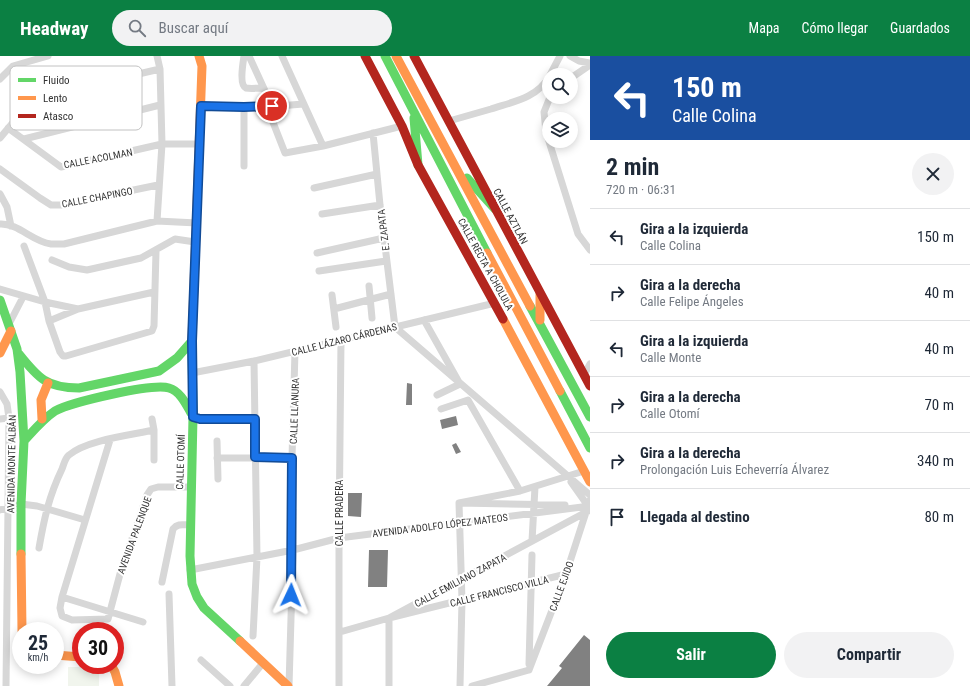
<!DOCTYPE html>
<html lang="es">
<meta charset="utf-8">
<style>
:root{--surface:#fff;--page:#f2f2f3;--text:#1f2937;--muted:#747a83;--line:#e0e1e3;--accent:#0b8043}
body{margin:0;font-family:"Roboto Condensed",sans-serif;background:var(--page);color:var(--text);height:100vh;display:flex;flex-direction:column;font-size:15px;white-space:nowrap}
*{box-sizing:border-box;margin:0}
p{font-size:13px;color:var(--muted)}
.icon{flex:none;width:22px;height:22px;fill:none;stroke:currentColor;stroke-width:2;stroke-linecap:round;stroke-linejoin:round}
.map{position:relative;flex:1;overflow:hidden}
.panel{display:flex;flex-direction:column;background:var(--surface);width:380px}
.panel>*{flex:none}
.top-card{background:#1a4fa0;color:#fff;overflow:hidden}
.controls{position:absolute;left:542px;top:12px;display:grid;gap:8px}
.controls a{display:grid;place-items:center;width:36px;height:36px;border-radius:50%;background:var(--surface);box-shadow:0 2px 10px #0003;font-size:20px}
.speed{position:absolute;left:12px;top:566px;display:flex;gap:8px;font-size:20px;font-weight:700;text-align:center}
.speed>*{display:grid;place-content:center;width:52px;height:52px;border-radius:50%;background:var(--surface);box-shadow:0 2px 10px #0003;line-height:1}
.speed small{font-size:10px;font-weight:400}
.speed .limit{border:6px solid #d22;background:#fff;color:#111}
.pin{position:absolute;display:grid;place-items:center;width:34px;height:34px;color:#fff;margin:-17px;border:2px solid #fff;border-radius:50%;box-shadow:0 1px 4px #0007}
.me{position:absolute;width:44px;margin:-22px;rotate:2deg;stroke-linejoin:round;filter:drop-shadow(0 0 3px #0008)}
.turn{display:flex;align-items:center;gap:14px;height:84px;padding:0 16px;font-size:18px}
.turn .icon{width:52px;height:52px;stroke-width:2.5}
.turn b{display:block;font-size:28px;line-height:34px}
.round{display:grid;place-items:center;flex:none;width:42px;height:42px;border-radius:21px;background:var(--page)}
.summary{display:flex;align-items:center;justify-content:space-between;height:68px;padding:0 16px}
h1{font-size:24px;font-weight:700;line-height:30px}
.primary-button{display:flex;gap:8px;margin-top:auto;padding:8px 16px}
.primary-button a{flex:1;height:46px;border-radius:24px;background:var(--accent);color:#fff;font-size:16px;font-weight:700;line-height:46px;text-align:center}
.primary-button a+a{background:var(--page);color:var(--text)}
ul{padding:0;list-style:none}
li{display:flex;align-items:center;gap:12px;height:56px;padding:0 16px;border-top:1px solid var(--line)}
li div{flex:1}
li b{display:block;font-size:15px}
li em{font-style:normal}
header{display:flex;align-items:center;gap:24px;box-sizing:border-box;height:56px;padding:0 20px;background:var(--accent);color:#fff}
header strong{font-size:19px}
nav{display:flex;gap:22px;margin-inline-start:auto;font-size:14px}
.search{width:280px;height:36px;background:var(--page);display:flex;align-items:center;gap:10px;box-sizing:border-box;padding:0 14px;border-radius:22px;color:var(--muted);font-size:15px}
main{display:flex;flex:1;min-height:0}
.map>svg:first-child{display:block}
.green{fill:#f1f5ed}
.building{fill:#818181}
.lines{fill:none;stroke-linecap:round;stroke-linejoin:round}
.street{stroke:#d7d7d7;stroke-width:7}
.fast{stroke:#63d668;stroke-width:9}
.slow{stroke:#ff974d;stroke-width:9}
.jam{stroke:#b3261e;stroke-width:9}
.route-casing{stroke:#114b97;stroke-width:10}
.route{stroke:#1a73e8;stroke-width:7}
.labels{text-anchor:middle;stroke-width:4;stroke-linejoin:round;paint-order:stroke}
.street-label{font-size:10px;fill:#333;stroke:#fff}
.key{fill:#fff;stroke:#c2c2c2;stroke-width:1}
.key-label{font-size:11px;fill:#333}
</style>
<header>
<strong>Headway</strong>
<div class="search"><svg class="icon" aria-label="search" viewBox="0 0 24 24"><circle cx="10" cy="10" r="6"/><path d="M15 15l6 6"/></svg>Buscar aquí</div>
<nav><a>Mapa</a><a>Cómo llegar</a><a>Guardados</a></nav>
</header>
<main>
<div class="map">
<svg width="590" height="630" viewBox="0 0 590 630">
<rect width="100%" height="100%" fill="#fff"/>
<path class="green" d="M68,611H99V630H68Z"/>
<path class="building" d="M407,327L412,328V349H406Z
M456,360L458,369L442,373L440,364Z
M456,387L461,396L456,398L452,389Z
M348,437H362L361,461L348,460Z
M369,494H388L387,531H368Z
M584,579L590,584V630H547L562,612L559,610Z"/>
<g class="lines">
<path class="street" d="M244,0C243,7 239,29 246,32C251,33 258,32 263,32
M249,0L272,50
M282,0L323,90
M570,0L579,5L590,7
M550,19L560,0
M571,22L590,9
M0,23L13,10L48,0
M550,41L544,56L546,76L578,178L590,194
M201,50L267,51L303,48
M267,51L285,97L323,90L402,70
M449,65C463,61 477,57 491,53C512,46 537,42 549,21
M8,72L61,111L162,88H200
M373,77L380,149L395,271L590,439
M0,82L32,44L39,41L160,13
M24,83L160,49
M244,110V51
M0,113L40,142L51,149H61L158,129
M314,132L377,118
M0,138L7,151L11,170
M322,158L380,149
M157,165L162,88L160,13L157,0
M0,168C18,167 33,186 51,188C56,188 60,188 64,188L157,165L197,167
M24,190L45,246L49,265L60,296L63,300H66L152,275L154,270L156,195
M317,197L384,182
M52,204L69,211L87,214L141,202L175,183L195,186
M319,215L386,205
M369,230L372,262
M0,233L45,246L78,253L154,236
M332,239L336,271
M334,253L391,238
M424,264L460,328L437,339
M49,265L78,253
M9,268L23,241
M192,317L254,305L495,247
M584,319L590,308
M0,336L7,348L9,362L6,630
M441,353L468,344L520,435
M193,361L200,363H255
M0,363L9,362
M152,363L154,374V404
M110,384L62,541L60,552L62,560L72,564L108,563L120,518L147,439L151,433L158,431H190
M217,385L218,423
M217,402H292
M571,426L588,450
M459,447L462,544L460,630
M565,449L459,447L520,435L584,415
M0,454L21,448L37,450L85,464
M532,485L535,431
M39,492C44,463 49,440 62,413C64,408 65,402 69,399C86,384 131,379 154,374
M190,514L293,494L339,482L590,450
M162,526L173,473C178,467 183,469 190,469
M169,538L172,630
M62,541L143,566
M340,576L389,562L566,518
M253,580L257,501L254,305
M201,604L230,630
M529,608L532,499
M529,614L566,518L590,444
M244,630L263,607
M289,630L293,494L292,402L295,295
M339,630V482L341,284
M389,630V562L590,454
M472,630L529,614"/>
<path class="fast" d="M385,0L487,197
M414,62L418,109
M467,122L495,153
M0,244L17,293L20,316L24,385L21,448V498
M530,250L590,361
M192,284L193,361L190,500L192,528L197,541L204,552L240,585
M19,298C38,322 47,332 79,332L159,315L177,302L192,285
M560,335L590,392
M24,385C34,374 43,363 55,355C72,346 152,327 169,332C180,335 186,348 191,357"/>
<path class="slow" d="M396,0L530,250
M487,197L560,335
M540,238V264
M503,263L590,426
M192,284L202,10L199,0
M0,297L11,275
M42,363L41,344L48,327
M21,498L22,575
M240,585L288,630
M55,599L81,601
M111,609L115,616L119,630"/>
<path class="jam" d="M365,0L402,70L418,109L503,263
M414,0L590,330"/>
</g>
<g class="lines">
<g class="route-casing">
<path id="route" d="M272,50L244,51L201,50L192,285L193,361L200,363H255V401L292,402L291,539"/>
</g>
<use href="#route" class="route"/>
</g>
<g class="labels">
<g class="street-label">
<text transform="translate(98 102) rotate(-11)" y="4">CALLE ACOLMAN</text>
<text transform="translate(97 141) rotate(-11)" y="4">CALLE CHAPINGO</text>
<text transform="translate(511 160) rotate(62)" y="4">CALLE AZTLÁN</text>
<text transform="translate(383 174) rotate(-97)" y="4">E. ZAPATA</text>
<text transform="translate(486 208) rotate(61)" y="4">CALLE RECTA A CHOLULA</text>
<text transform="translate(344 283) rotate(-14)" y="4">CALLE LÁZARO CÁRDENAS</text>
<text transform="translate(294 355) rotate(-88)" y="4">CALLE LLANURA</text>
<text transform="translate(180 406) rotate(-88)" y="4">CALLE OTOMÍ</text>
<text transform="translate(11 408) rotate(-89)" y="4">AVENIDA MONTE ALBÁN</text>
<text transform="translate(339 457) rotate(-90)" y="4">CALLE PRADERA</text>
<text transform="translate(440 469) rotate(-7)" y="4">AVENIDA ADOLFO LÓPEZ MATEOS</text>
<text transform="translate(134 479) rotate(-70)" y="4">AVENIDA PALENQUE</text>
<text transform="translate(460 524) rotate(-28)" y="4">CALLE EMILIANO ZAPATA</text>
<text transform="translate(561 530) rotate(-70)" y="4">CALLE EJIDO</text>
<text transform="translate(499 535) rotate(-14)" y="4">CALLE FRANCISCO VILLA</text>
</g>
</g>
<rect x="10" y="10" width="132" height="64" rx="6" class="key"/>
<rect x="18" y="22" width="18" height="4" fill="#63d668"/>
<rect x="18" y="40" width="18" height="4" fill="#ff974d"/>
<rect x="18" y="58" width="18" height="4" fill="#b3261e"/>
<g class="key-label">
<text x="43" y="28">Fluido</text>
<text x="43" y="46">Lento</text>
<text x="43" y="64">Atasco</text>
</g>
</svg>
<div class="controls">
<a><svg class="icon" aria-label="search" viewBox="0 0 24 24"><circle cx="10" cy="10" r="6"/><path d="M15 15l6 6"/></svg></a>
<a><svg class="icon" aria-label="layers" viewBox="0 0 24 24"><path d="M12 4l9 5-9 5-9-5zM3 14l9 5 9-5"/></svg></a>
</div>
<div class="speed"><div>25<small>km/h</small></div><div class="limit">30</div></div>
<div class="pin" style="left:272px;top:50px;background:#d93025"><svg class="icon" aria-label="arrive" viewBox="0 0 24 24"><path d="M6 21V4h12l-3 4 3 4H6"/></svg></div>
<svg class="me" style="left:291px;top:539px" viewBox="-20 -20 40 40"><path d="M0-17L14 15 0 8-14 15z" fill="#1a73e8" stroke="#fff" stroke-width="4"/></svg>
</div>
<section class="panel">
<div class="top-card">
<div class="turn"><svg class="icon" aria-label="left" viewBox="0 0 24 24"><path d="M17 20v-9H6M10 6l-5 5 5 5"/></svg><div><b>150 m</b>Calle Colina</div></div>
</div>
<div class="summary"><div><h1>2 min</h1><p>720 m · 06:31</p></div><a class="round"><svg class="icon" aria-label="close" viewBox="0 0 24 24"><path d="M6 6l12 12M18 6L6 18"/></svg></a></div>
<ul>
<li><svg class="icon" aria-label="left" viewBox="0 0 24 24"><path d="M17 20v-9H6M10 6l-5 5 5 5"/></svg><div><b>Gira a la izquierda</b><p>Calle Colina</p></div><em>150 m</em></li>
<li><svg class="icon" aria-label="right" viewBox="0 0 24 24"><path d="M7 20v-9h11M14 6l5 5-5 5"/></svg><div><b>Gira a la derecha</b><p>Calle Felipe Ángeles</p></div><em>40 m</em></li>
<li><svg class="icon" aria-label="left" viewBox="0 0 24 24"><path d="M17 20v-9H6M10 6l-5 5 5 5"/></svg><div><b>Gira a la izquierda</b><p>Calle Monte</p></div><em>40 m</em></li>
<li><svg class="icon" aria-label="right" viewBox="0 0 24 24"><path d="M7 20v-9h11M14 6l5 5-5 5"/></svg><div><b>Gira a la derecha</b><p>Calle Otomí</p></div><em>70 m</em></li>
<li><svg class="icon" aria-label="right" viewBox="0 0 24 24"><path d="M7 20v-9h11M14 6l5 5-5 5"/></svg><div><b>Gira a la derecha</b><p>Prolongación Luis Echeverría Álvarez</p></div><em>340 m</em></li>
<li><svg class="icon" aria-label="arrive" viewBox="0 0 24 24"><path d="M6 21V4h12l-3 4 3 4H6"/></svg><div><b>Llegada al destino</b></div><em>80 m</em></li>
</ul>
<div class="primary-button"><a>Salir</a><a>Compartir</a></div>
</section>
</main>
